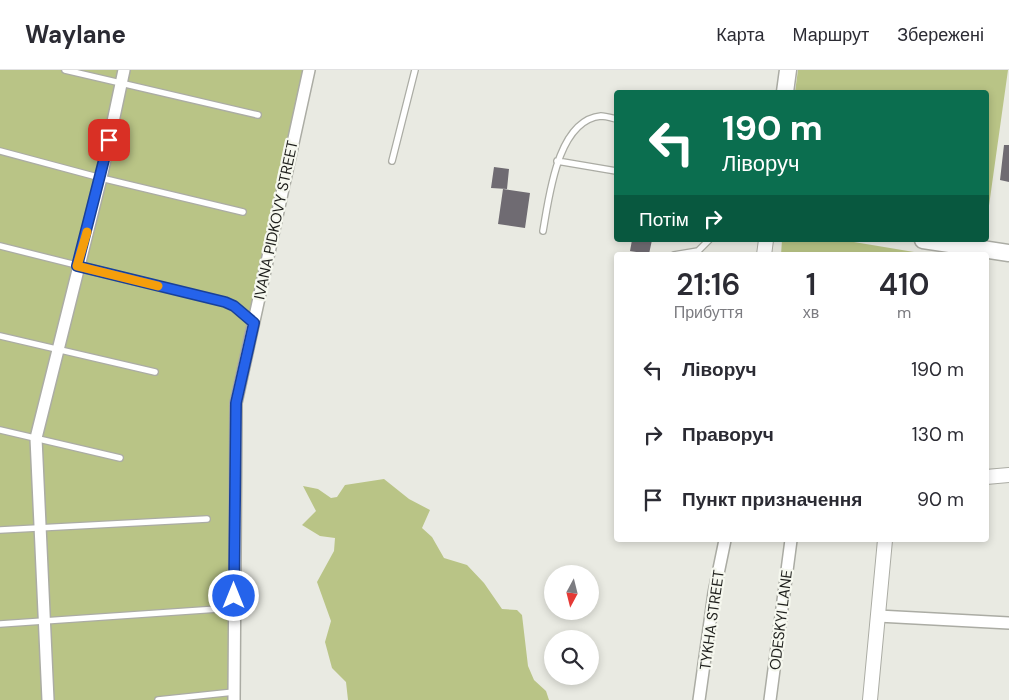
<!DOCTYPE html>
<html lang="uk">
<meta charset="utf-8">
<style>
:root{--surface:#fff;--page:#f2f2f3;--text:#2b2b33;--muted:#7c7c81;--line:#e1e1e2}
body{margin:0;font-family:"DM Sans",sans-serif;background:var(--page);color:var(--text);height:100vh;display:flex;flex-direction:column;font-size:19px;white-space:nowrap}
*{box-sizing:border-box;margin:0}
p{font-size:16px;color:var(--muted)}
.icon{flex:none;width:28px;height:28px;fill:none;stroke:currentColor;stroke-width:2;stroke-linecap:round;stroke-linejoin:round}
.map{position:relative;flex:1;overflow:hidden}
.details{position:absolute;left:614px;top:182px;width:375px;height:290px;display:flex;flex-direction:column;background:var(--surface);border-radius:5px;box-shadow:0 2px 8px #0003}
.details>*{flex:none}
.banner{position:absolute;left:614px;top:20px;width:375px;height:152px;border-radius:5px;box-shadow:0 2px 8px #0003;background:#0b6e4f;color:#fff;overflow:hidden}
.needle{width:32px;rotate:187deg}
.buttons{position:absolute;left:544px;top:495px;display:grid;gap:10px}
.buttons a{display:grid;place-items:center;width:55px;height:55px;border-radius:50%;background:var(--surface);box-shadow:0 2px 8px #0003;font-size:25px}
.pin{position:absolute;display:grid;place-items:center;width:42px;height:42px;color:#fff;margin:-21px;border-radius:10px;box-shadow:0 2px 8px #0006}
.me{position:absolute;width:55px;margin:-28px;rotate:0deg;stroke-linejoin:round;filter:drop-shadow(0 0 4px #0008)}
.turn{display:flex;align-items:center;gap:18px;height:105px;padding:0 25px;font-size:22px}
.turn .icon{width:65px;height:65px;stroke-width:2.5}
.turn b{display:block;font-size:35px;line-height:42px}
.then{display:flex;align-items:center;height:48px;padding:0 25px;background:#0003;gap:10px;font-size:19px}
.eta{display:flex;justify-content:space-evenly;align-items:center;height:85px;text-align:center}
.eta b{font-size:30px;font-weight:600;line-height:35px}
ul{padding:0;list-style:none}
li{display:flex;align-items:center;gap:15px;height:65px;padding:0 25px}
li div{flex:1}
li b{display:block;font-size:19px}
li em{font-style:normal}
header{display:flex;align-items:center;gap:30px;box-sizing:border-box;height:70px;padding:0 25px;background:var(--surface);border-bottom:1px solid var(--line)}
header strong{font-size:24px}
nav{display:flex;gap:28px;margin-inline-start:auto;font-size:18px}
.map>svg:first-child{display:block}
.green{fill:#b9c486}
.building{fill:#6f6b72}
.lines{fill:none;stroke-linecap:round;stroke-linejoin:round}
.service-casing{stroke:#abaca4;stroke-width:8}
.minor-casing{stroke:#abaca4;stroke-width:14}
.tertiary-casing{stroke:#abaca4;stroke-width:16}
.secondary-casing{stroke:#abaca4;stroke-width:19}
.service{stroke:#fff;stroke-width:5.5}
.minor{stroke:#fff;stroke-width:11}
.tertiary{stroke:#fff;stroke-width:14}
.secondary{stroke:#fff;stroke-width:16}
.route-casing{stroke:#184099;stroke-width:12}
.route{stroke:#2563eb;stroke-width:9}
.slow{stroke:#f59e0b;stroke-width:9}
.labels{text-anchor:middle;stroke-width:4.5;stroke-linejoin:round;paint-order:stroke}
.street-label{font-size:15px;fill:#1e1f1c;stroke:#f6f8ef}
</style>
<header>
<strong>Waylane</strong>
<nav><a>Карта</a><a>Маршрут</a><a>Збережені</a></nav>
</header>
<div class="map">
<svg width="1009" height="630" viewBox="0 0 1009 630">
<rect width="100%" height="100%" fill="#e9eae2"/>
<path class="green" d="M0,0H305L231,331L229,630H0Z
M798,0H1008L986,157V22H795Z
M782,170H842L932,185H781Z
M384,409L409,429L430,440L422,458L432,467L444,488L467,495L484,513L502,539L517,540L522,545L528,596L534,610L546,621L549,630H348L346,612L332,598L325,572L331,551L317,512L334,481L335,468L320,466L302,455L316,441L303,416L318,419L331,428L337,427L345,415Z"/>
<path class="building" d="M1004,75H1009V112L1000,110Z
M494,97L509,99L507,119L491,118Z
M503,119L530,123L525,158L498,154Z
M632,170H652L649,184L630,181Z"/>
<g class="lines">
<g class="service-casing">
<path id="service" d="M65,0L258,45
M0,81L101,108L243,142
M392,91L415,0
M557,91L616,101
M543,161C549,128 557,50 601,46C605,46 612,48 616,49
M0,176L225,232L234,236L254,253
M674,185L698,181L709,170
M0,266L155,302
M0,360L120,388
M0,460L207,449
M0,554L218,539
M158,630L234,622"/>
</g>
<g class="minor-casing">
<path id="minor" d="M878,546L1009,553
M48,630L36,368L101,108L124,0
M234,630L236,333L309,0
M699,630L714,523L725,470
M770,630L791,470"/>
</g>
<g class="tertiary-casing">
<path id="tertiary" d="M764,185L766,170
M986,407L1009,405
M870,630L885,470"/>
</g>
<g class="secondary-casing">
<path id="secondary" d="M785,22L788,0
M923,170L1009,183"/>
</g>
<use href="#service" class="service"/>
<use href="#minor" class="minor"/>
<use href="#tertiary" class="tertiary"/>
<use href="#secondary" class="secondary"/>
</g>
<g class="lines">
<g class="route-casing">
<path id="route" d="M109,70L77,196L225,232L234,236L254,253L236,333L234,526"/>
</g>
<use href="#route" class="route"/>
<path class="slow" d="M87,162L77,196L158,216"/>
</g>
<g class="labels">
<g class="street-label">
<text transform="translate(276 150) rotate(-78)" y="5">IVANA PIDKOVY STREET</text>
<text transform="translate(712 550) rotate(-82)" y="5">TYKHA STREET</text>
<text transform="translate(781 550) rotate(-83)" y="5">ODESKYI LANE</text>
</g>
</g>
</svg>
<div class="buttons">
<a><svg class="needle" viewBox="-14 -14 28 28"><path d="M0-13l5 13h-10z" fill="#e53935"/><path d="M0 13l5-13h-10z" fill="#7c7c81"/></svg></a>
<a><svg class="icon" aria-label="search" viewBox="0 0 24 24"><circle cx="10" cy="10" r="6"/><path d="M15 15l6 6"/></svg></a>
</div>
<div class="pin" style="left:109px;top:70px;background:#d93025"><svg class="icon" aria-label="arrive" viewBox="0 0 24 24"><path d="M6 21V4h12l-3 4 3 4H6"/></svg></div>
<svg class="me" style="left:234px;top:526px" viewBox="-20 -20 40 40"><circle r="17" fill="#2563eb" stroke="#fff" stroke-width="3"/><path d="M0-11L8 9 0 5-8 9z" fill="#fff"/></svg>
<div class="banner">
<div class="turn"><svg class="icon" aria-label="left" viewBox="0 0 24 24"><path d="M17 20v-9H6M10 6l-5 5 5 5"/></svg><div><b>190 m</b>Ліворуч</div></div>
<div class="then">Потім<svg class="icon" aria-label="right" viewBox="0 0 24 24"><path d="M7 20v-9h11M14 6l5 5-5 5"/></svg></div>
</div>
<section class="details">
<div class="eta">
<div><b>21:16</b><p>Прибуття</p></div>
<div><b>1</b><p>хв</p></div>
<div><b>410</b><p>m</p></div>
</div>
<ul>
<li><svg class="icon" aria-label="left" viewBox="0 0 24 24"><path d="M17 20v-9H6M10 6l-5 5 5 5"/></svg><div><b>Ліворуч</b></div><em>190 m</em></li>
<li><svg class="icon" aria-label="right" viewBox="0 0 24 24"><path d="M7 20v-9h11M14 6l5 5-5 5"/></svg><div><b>Праворуч</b></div><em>130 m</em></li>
<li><svg class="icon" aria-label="arrive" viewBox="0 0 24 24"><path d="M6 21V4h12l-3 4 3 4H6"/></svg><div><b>Пункт призначення</b></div><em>90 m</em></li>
</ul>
</section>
</div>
